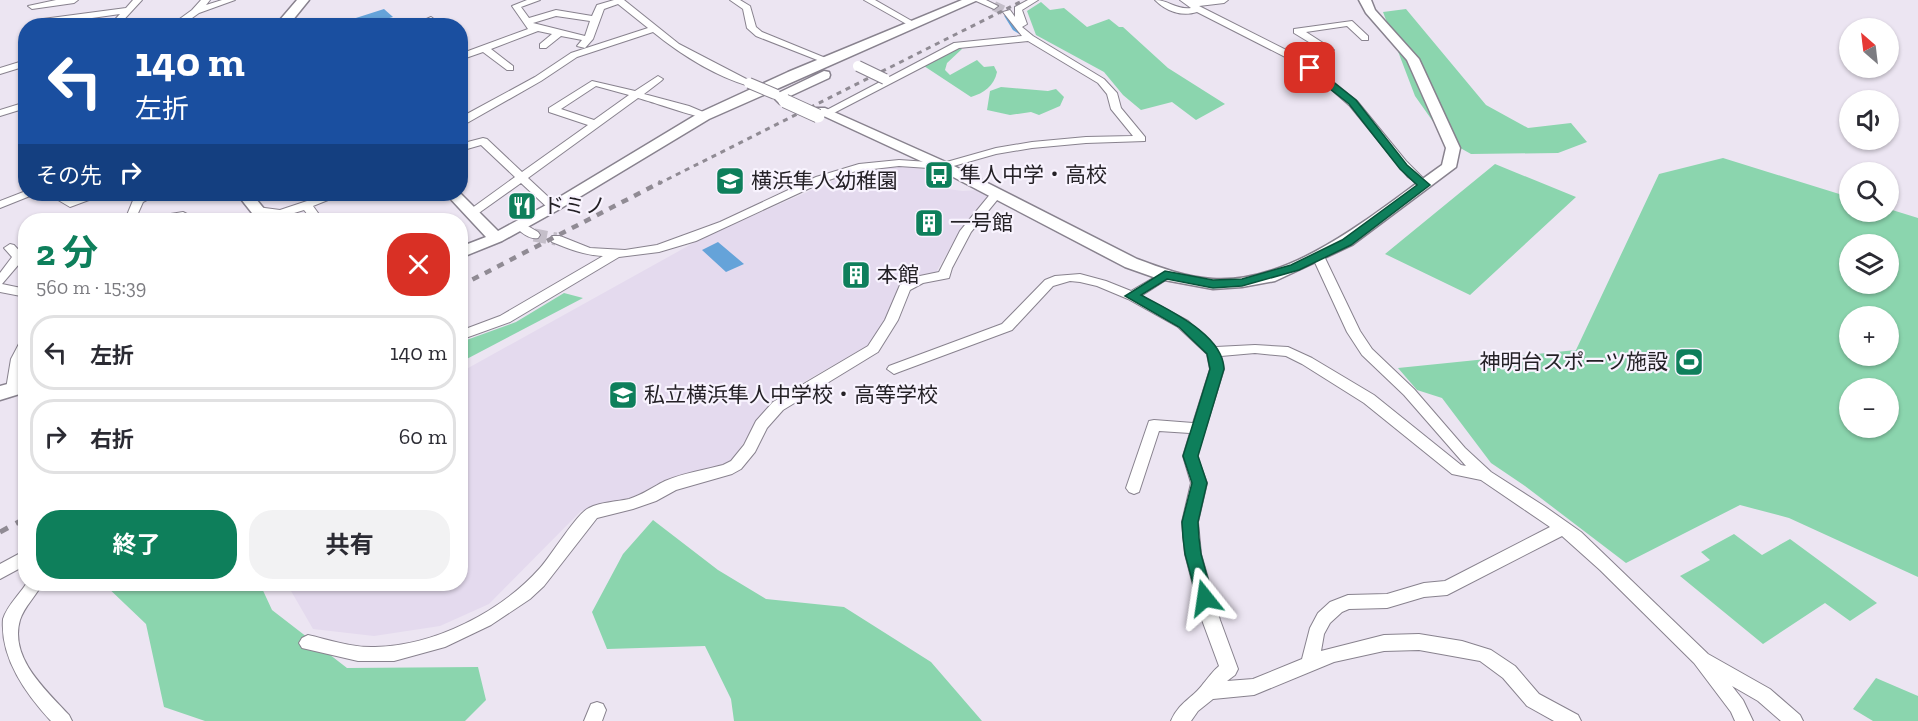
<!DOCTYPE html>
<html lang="ja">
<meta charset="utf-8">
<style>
:root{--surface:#fff;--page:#f2f2f3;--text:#2b2b33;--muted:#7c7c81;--line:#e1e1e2;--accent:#0e7f5b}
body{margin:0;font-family:"Zilla Slab","Noto Sans JP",serif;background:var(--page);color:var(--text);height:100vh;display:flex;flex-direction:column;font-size:22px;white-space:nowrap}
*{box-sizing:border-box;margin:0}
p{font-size:20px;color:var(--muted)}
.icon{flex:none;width:33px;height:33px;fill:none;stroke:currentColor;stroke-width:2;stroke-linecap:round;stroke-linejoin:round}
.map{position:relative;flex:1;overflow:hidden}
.panel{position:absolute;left:18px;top:213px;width:450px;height:378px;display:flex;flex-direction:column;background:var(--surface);border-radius:24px;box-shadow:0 2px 4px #0004}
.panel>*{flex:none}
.hud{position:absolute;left:18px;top:18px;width:450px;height:183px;border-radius:24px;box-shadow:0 2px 4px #0004;background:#1a4fa0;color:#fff;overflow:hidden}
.needle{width:39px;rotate:332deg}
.fabs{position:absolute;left:1839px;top:18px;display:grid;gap:12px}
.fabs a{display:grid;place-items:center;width:60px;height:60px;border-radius:50%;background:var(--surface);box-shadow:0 2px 4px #0004;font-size:30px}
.pin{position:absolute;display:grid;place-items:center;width:51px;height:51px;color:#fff;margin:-26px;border-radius:12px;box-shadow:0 3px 9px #0006}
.me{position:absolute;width:66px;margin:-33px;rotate:345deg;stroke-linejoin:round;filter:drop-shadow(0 0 4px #0008)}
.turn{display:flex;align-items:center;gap:21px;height:126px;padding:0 18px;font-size:27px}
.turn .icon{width:78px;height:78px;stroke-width:2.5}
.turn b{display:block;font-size:42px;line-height:51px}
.then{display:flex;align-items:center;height:57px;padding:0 18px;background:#0003;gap:12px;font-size:22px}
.round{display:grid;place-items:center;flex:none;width:63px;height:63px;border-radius:24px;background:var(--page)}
.head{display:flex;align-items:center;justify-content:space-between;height:102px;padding:0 18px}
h1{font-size:36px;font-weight:700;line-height:45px;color:var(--accent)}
.button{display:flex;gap:12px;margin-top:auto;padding:12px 18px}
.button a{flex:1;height:69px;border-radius:24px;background:var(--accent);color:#fff;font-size:24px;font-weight:700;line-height:69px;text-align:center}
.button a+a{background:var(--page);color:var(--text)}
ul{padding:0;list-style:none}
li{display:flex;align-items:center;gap:18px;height:75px;margin:0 12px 9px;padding:0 6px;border:3px solid var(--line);border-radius:24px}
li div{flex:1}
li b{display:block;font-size:22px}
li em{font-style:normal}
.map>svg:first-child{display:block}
.education{fill:#e4daee}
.green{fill:#8bd5ae;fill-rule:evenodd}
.water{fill:#65a3d9}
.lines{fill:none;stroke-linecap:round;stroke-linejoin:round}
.stream{stroke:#65a3d9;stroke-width:3}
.minor-tunnel-far1{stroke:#c4bec9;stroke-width:10;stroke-dasharray:10 5;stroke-linecap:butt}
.minor-tunnel{stroke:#c4bec9;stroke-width:13;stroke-dasharray:13 6;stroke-linecap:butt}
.minor-casing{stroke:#88828e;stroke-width:2}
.tertiary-casing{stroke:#88828e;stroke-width:3}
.minor{fill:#fff;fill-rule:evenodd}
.tertiary{fill:#fff;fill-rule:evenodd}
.rail-far2{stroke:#908b94;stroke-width:3;stroke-dasharray:5 5;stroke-linecap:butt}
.rail-far1{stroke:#908b94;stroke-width:4.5;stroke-dasharray:7 7;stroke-linecap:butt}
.rail{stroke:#908b94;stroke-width:5;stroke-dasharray:9 9;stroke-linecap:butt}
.minor-bridge-casing{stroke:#88828e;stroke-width:12;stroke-linecap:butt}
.tertiary-bridge-casing{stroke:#88828e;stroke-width:15;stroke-linecap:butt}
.minor-bridge{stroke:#fff;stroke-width:10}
.tertiary-bridge{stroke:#fff;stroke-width:13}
.route{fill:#0e7f5b;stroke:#09533b;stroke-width:1.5}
.labels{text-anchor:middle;stroke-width:4.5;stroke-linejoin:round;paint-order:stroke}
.poi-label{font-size:21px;fill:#242126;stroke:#f8f3fe;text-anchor:start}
</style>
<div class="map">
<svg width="1918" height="721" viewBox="0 0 1918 721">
<rect width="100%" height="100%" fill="#ece5f2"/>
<path class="education" d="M910,166L926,170L941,178L942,185L948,189L963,191L977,190L987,196L953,243L935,274L909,280L900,285L881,331L867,346L800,384L771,405L729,463L667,479L633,497L581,511L489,604L440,626L374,636L313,629L287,584H460L461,372L706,236L849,174L881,168Z"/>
<path class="green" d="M1041,2L1050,10L1064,8L1087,27L1109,19L1119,27H1123L1168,68L1225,104L1196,120L1172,102L1141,110L1123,95L1104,72L1036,35L1027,11Z
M1406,9L1486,105L1528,128L1571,123L1587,142L1558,153L1471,154L1446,140L1415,96L1383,12Z
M960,47L962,49L947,63L945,70L950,75L977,60L984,67L994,66L997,72C994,86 984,93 971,97L924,66Z
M1001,87L1048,91L1056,89L1064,97L1060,106L1039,115L1031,112L1010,115L987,110L990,91Z
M1723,158L1849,197L1850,212H1888L1889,209L1918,218V577L1789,518L1740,505L1626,563L1525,486L1491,463L1442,398L1417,390L1398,368L1576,350L1659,174ZM1850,244H1888V284H1850ZM1850,316H1888V356H1850ZM1888,388V428H1850V388Z
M1495,164L1576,197L1470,295L1385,254Z
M564,293L583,298L461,362V342L516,322Z
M653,520L718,570L766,599L844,607L931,662L982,721H734L731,699L705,646L607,649L592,612L623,554Z
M1734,534L1762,555L1790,539L1877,603L1850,621L1825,603L1763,644L1680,576L1710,560L1701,552Z
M104,584H260L272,610L347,668L478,667L486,700L465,721H205L164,707L146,624Z
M1876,678L1918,696V721H1873L1853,709Z"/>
<path class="water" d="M384,9L393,17L364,25H334Z
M718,242L744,264L726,272L702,250Z"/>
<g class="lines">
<path class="stream" d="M1006,16L1014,29L1024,35"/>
<path class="minor-tunnel-far1" d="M994,6L1007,12"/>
<path class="minor-tunnel" d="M534,235L556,239"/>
<g class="minor-casing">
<path id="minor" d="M56,0H78L74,3L32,9L28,6Z
M133,0H142L118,26H109L120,14L43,25L39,22L43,19L126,8Z
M201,0H210L206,5L222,0H235L199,13L181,26H170L192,10Z
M527,0H540L521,7L529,18L556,10L592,16L597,5L614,0H624L679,44L754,83L749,86C715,76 680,54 653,32L577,57L541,81L460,127V119L465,115L535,77L571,53L648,28L618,4L604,9L593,39L585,48L577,46L582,40L561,36L546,48H540V44L552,34L538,31L491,49L513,66V70H507L483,52L460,60V54L528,29L512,6ZM556,16L590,21L585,36L533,23Z
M730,0H740L750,6L756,27L762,32L833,61L825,63L756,36L747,28L743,9Z
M864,0H875L917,24L910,26Z
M974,0H986L998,6L994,9Z
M1028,0H1038L1022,10L1027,24L1022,27L1033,36L1104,79L1117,93L1121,108L1145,137V141L1086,143L1032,148L996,154L943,169L899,166L856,171L823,182L696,241L659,252L619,257L510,322L460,340V331L500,316L603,256C584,255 569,249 552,242L550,239L552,236H560L590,248L625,250L657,245L720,222L816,177L859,164L899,160L943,163L996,148L1032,142L1086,137L1133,136L1111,109L1107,94L1098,83L1028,41L959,48L830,115H822L821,113L954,43L1022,36L1003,12L1010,10L1015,17V7Z
M1155,0C1168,0 1177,10 1191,8L1180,0H1228L1224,3L1199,6L1300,57L1322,50L1294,33V29L1352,21L1368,36V40H1362L1347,26L1306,32L1334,50L1307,61L1357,101L1406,161L1430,185L1424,188L1408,177L1350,106L1317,77L1295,62L1197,12C1181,17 1166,11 1155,0Z
M431,17L443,26L430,23L411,26Z
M285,18L288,19V23L264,26Z
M26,60V66L0,74V68Z
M658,76L663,79L661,81L644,94L689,106L708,114V118C700,119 650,101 638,98L528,178L557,205V209H549L521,183L476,215H468V211L515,177L481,145L460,151V144L483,138L487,139L522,172L588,125L549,112V108L592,81L635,91ZM596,86L629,95L594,120L561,109Z
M26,102V108L0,116V110Z
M26,191V194H31L30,196L0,208V201Z
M996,191L1002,194L971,232L952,268L949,278L923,283L910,290L898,320L878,352L783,410L767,428L755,452L741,469L732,474L676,490L656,501L633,509L597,518L544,586L530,599L491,625L445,647L394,661H358L302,648L299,643L302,638L308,635C330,640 353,648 375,647C434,646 501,612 540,568C551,556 577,513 589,508C600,502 616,502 629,499C642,495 653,487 665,481C683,473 704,470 723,465L731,461L744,445L756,421L773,402L868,346L885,320L900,285L915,277L939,272L960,231L992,192Z
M48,194H61L71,200L90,194H105L70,207Z
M144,194H158L143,202L135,220H125L134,198Z
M328,194H343L313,206L323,220H312L304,210L281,217L253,212L251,210L257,207L280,210Z
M183,212L189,215L187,217L170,220H146L152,217Z
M521,222L538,232L540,235L538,238C530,240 520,232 515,226L517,224Z
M10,244L14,245L25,257L2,284L26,289V297L0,292V273L12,257L4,248Z
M1318,252L1324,256L1360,331L1372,349L1414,389L1465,448L1491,472L1544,506L1581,532L1708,654L1770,689L1800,715L1803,721H1781L1758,701L1732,686L1743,700L1753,721H1735L1731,712L1694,663L1600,570L1562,536L1447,595L1424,597L1387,608L1349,609L1342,612L1330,623L1324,634L1321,651L1384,635L1419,634L1462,641L1491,650L1515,666L1539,694L1578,715L1581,721H1554L1527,706L1503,678L1480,661L1419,650L1384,651L1334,662L1254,695L1213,699L1198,711L1191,721H1171C1179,702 1193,698 1203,684C1209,677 1212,672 1219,666L1202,620L1185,554L1182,522L1191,483L1183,456L1190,433L1159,431L1139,492L1134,494L1129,492L1126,488L1149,421L1154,420L1193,423L1210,369L1207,354L1178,327L1128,299L1097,286L1080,282L1070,281L1053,286L1012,330L899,372L894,374L887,369L889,366L1002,324L1045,280L1055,276L1080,274L1106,281L1131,291L1165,271L1169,272L1171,275L1169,278L1141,296L1188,321L1216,347L1255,345L1288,347L1312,358L1374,395L1461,465L1466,466L1404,395L1362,355L1347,332L1312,256ZM1255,353L1286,356L1302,364L1364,403L1452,474L1481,480L1550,527L1445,581L1424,583L1387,594L1348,595L1330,602L1318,613L1310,628L1302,659L1253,679L1227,681L1235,675L1238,669L1220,620L1201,554L1198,522L1207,483L1197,456L1224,369L1221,356Z
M26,339V357L20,389L13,394L6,389L11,359L21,340Z
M26,550V565L0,579V564Z
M26,584H42C36,596 24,607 20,620C9,658 46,690 69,715L72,721H51C27,695 0,659 3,619C7,606 19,595 26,584Z
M597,702L603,704L606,710L602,721H584L591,704Z"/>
</g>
<g class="tertiary-casing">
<path id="tertiary" d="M297,0H309L292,21L296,26H283L279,21Z
M962,0H978L709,119L558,210L502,241L460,258V247L486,237L446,194L460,193L498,231L548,204L699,113L788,72Z
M1359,0H1371L1375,10L1419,59L1460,148L1456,167L1352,245L1275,281L1242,287L1213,289L1159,279L1125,267L938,169L813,111L815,108H825L948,163L1137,259C1161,268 1186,277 1212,279C1294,285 1379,209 1442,165L1446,148L1407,60L1366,13Z
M824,71L829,72L830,75L829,78L788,97L792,101L790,104H780L772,96Z
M237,194H252L265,210L257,215L252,213Z
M26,379V392L0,400V386Z"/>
</g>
<use href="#minor" class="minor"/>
<use href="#tertiary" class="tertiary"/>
<path class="rail-far2" d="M658,184L1024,0"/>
<path class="rail-far1" d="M460,286L661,182"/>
<path class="rail" d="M0,532L26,518"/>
<g class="minor-bridge-casing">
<path id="minor-bridge" d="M858,66L885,79
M749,83L775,94"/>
</g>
<g class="tertiary-bridge-casing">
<path id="tertiary-bridge" d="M785,101L818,116"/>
</g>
<use href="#minor-bridge" class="minor-bridge"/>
<use href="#tertiary-bridge" class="tertiary-bridge"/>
</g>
<path class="route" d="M1306,66H1313L1356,100L1407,165L1430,185L1351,245L1299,270L1242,286L1213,288L1167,279L1141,295C1168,310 1223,334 1224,369L1198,456L1207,483L1198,522L1199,538L1201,554L1213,598L1211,603L1205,605L1199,603L1197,598L1185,554L1183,538L1182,522L1192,483L1183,456L1210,369L1207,354L1179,327L1125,296L1165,271L1213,280L1242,279L1291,265L1342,240L1417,185L1400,169L1349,104L1306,70Z"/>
<defs>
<g id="bus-square" transform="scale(1.5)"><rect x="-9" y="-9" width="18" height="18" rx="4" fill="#0e7f5b" stroke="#f8f3fe"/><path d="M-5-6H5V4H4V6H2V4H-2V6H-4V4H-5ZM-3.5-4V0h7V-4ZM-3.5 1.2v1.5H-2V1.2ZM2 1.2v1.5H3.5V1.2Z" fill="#fff"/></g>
<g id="school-square" transform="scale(1.5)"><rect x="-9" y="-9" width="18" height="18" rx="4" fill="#0e7f5b" stroke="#f8f3fe"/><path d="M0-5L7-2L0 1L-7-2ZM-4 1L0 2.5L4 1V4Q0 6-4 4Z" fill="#fff"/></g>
<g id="restaurant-square" transform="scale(1.5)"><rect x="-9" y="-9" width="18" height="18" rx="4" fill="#0e7f5b" stroke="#f8f3fe"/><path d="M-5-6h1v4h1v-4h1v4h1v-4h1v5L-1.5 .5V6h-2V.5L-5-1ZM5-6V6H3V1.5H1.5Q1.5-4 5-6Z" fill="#fff"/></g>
<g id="building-square" transform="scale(1.5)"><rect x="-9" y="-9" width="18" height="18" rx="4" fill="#0e7f5b" stroke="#f8f3fe"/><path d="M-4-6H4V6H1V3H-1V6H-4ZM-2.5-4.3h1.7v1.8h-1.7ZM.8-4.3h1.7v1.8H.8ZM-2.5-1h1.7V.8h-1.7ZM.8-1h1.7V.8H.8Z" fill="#fff"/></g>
<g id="stadium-square" transform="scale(1.5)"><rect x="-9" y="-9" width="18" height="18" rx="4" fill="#0e7f5b" stroke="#f8f3fe"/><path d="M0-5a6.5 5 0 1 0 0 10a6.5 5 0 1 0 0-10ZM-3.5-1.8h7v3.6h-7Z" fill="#fff"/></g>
</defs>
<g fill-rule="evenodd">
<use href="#bus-square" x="939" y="175"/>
<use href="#school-square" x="730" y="181"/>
<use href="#restaurant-square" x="522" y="206"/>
<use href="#building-square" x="929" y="223"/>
<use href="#building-square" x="856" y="275"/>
<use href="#stadium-square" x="1689" y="362"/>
<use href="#school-square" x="623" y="395"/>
</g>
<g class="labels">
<g class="poi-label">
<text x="960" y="182">隼人中学・高校</text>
<text x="751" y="188">横浜隼人幼稚園</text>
<text x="543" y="213">ドミノ</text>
<text x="950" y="230">一号館</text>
<text x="877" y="282">本館</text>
<text x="1668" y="369" text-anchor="end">神明台スポーツ施設</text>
<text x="644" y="402">私立横浜隼人中学校・高等学校</text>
</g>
</g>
</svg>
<div class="fabs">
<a><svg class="needle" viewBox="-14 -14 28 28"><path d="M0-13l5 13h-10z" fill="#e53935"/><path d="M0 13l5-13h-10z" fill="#7c7c81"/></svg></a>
<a><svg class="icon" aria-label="sound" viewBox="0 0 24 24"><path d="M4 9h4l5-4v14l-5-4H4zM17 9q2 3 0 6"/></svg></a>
<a><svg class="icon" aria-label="search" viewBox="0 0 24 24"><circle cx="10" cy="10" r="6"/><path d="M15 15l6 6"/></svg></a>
<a><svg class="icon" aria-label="layers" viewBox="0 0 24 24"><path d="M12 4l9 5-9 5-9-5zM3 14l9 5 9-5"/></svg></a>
<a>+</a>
<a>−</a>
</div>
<div class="pin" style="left:1310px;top:68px;background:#d93025"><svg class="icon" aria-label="arrive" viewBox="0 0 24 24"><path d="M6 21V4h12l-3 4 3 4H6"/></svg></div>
<svg class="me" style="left:1205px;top:598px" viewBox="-20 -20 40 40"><path d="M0-17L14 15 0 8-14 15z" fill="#0e7f5b" stroke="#fff" stroke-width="4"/></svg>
<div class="hud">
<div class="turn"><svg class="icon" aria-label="left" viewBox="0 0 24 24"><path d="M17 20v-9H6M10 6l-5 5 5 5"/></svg><div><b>140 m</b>左折</div></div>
<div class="then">その先<svg class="icon" aria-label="right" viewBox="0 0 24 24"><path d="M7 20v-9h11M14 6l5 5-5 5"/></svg></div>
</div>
<section class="panel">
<div class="head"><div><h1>2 分</h1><p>560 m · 15:39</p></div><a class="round" style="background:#d93025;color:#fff"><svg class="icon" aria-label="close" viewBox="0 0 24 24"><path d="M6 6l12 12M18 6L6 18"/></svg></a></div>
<ul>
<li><svg class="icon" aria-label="left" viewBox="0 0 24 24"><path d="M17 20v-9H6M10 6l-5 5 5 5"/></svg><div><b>左折</b></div><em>140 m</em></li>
<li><svg class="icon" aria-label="right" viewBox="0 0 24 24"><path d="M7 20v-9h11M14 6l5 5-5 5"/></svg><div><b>右折</b></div><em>60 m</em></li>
</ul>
<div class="button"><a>終了</a><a>共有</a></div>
</section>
</div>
